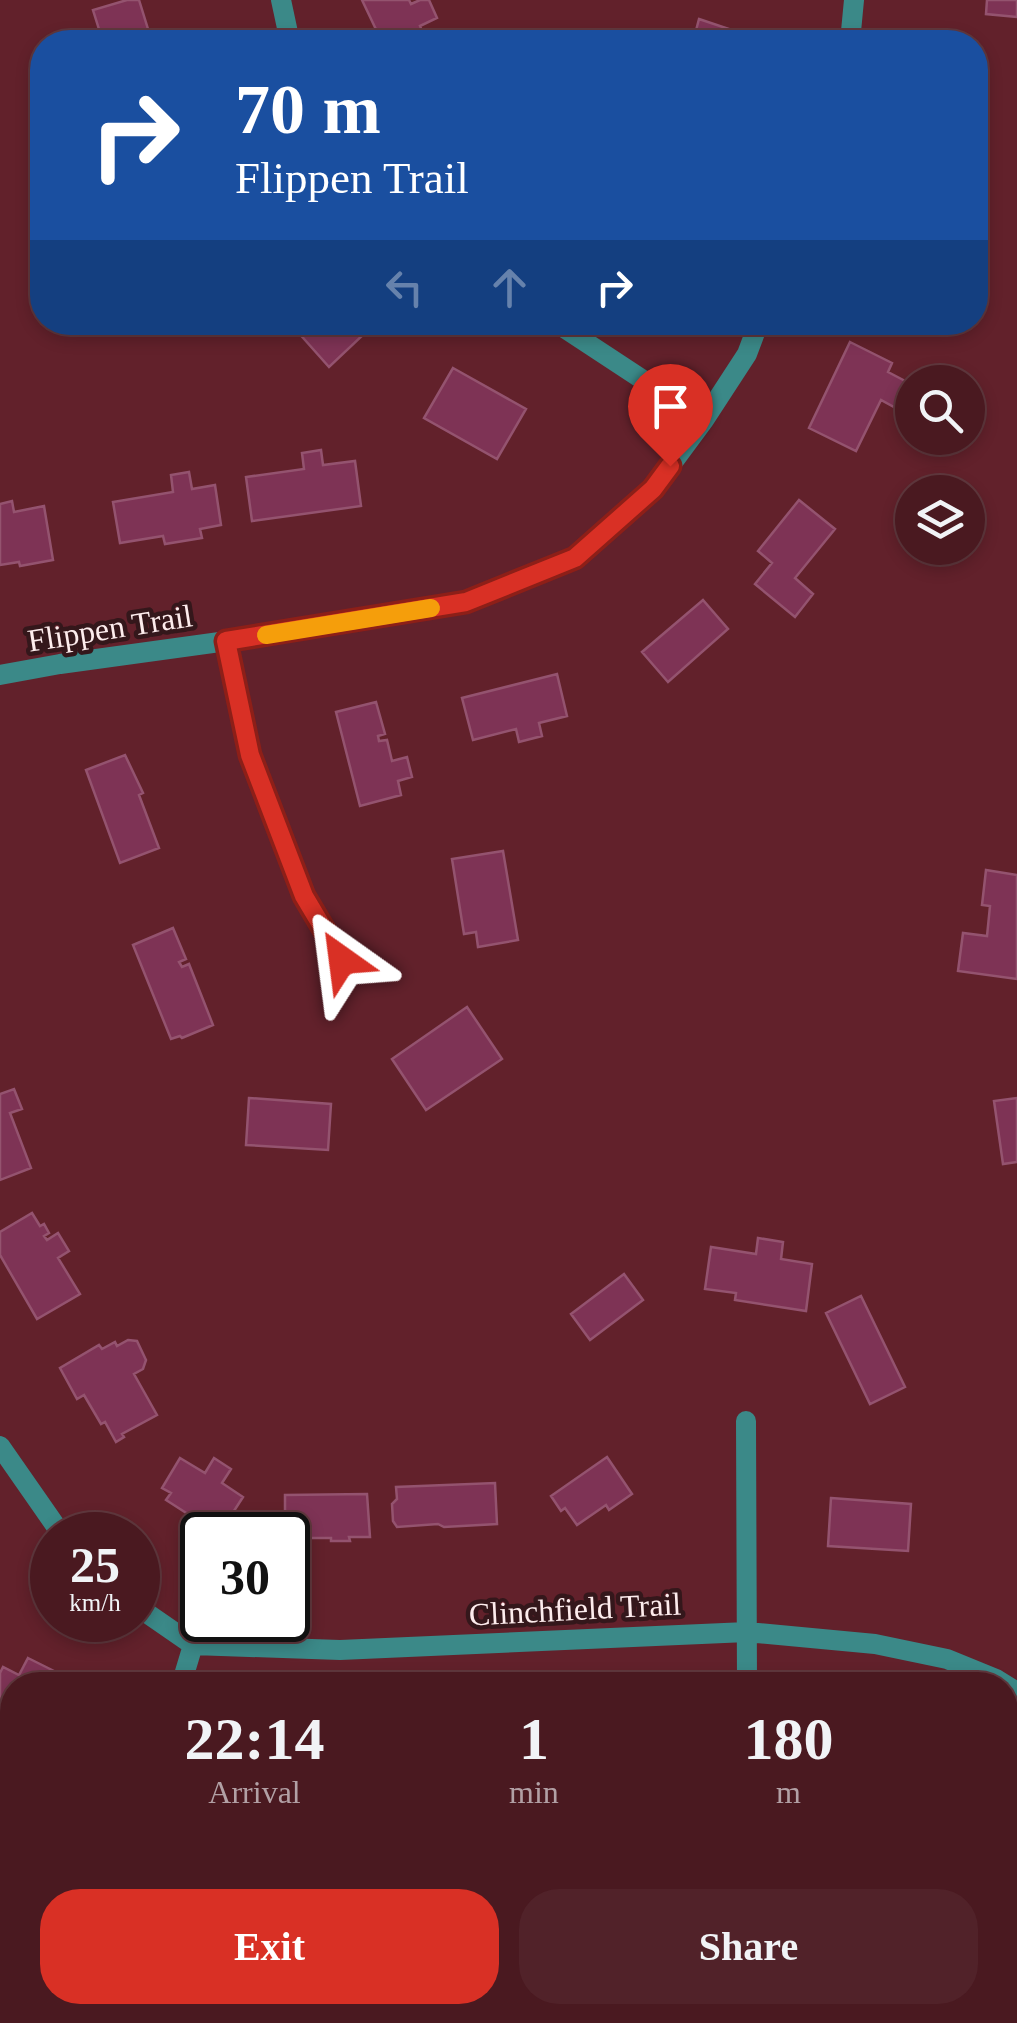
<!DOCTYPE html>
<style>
:root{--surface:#4a1920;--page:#512229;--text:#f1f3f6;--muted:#b2a0a5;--line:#61383e;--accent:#d93025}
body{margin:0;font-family:Georgia,serif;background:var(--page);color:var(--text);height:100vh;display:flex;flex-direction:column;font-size:38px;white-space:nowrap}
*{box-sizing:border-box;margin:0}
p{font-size:32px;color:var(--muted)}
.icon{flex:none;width:55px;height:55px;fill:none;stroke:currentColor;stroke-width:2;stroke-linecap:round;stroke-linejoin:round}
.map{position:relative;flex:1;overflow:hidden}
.panel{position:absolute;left:0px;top:1672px;width:1018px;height:352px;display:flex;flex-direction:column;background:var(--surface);border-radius:40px 40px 0 0;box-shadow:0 5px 15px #0003,0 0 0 2px var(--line)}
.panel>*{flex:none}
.guide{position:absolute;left:30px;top:30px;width:958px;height:305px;border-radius:40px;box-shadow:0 5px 15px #0003,0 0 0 2px var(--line);background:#1a4fa0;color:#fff;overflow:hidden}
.tools{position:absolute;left:895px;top:365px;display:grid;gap:20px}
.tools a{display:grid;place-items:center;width:90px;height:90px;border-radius:50%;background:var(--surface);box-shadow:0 5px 15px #0003,0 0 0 2px var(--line);font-size:50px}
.speed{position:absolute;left:30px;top:1512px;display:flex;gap:20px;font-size:50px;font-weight:700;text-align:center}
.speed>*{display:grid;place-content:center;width:130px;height:130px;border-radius:50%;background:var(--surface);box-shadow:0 5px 15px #0003,0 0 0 2px var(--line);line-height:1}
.speed small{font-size:25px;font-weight:400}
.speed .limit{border:5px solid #111;border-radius:15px;background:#fff;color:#111}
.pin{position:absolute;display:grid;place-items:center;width:85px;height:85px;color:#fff;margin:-102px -42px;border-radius:50% 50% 50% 0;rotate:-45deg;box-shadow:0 0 10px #0007}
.pin .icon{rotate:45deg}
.me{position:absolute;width:110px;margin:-55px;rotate:329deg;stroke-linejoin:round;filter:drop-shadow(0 0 8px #0008)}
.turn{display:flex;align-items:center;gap:35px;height:210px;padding:0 40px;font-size:45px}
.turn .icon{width:130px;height:130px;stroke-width:2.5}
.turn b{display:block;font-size:70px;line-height:85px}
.lanes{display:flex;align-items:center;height:95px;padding:0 40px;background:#0003;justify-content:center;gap:50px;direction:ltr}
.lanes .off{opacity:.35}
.eta{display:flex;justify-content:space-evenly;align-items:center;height:170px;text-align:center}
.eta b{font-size:60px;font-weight:700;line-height:70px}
.primary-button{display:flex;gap:20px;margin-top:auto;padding:20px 40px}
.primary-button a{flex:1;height:115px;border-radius:40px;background:var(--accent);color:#fff;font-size:40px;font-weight:700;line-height:115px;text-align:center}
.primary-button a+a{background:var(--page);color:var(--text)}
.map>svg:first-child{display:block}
.building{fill:#7e3355;stroke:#94536f;stroke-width:2.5}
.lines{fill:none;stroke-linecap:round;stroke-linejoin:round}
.minor{stroke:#3b8988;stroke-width:20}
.route-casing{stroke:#8d1f18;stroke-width:25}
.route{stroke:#d93025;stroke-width:18}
.slow{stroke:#f59e0b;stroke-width:18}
.labels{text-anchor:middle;stroke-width:9;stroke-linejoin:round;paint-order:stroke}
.street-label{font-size:32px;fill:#fdeced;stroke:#34171b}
</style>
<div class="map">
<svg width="1017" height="2023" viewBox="0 0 1017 2023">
<rect width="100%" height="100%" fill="#62212b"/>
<path class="building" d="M127,0H139L152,42H103L93,10Z
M362,0H409L411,4L420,0H429L437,18L420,26L424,36L434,31L439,42H387L386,41L382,42Z
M987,0H1017V17L986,14Z
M699,19L741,33L738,42H693Z
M975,85L986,89L975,123Z
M289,322H354L364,334L329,367Z
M850,342L892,363L888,372L907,382L894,407L881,400L856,451L809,428Z
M453,368L526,409L497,459L424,418Z
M321,450L323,465L355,461L361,506L252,521L246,477L304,469L302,453Z
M189,472L192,489L215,485L221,525L200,529L202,538L165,544L163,536L120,543L113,502L173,492L171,475Z
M799,500L835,529L795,578L813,594L795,617L755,584L772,563L758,551Z
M12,501L14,512L44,506L53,560L20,566L19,562L0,565V504Z
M703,600L728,629L668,682L642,652Z
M557,674L567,716L539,723L542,736L519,742L516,729L473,740L462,698Z
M376,702L385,734L378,736L379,741L387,740L392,761L407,757L412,777L398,781L401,795L360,806L336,712Z
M125,755L143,793L139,795L159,848L120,863L86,770Z
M503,851L518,940L478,947L476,932L464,934L452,859Z
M986,870L1017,875V979L958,971L963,933L987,936L990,906L982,905Z
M173,928L186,959L179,962L182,967L189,964L213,1025L182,1038L180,1036L171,1039L133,945Z
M467,1007L502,1059L426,1110L392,1059Z
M14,1089L22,1109L10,1113L31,1168L0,1180V1094Z
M249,1098L331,1104L328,1150L246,1145Z
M1017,1098V1162L1003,1164L994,1101Z
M32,1213L40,1226L44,1224L49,1233L44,1236L47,1240L58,1233L69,1251L58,1258L80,1294L37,1319L0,1255V1232Z
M758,1238L783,1242L781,1259L812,1264L806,1311L735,1300L736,1293L705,1289L711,1247L756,1254Z
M624,1274L643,1300L590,1340L571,1314Z
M861,1296L905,1387L870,1404L826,1313Z
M128,1340L137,1341L146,1360L143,1369L134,1374L157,1415L122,1434L124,1437L116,1442L105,1422L101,1424L84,1395L77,1399L60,1368L99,1345L102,1349L115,1342L117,1346Z
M607,1457L632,1494L609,1510L606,1505L577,1525L565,1508L561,1511L551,1496Z
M180,1458L205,1473L214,1458L231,1469L222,1483L243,1497L219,1534L166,1500L171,1493L162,1488Z
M495,1483L497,1524L444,1527L438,1524L397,1527L393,1521L392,1504L397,1499L396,1487Z
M367,1494L370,1537H349L350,1541H331V1538H288V1535H285V1495Z
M831,1498L911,1504L908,1551L828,1546Z
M28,1658L64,1676L60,1685H12V1756L0,1749V1673L3,1667L19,1675Z
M1005,1818L1017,1831V1894L1005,1882Z
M0,1935L12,1956V2012L0,2019Z
M183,2012L185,2023H130L178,2012Z
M826,2012H855L852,2023H823Z"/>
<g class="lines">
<path class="minor" d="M281,0L290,42
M850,42L854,0
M555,322L704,420
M227,641L250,755L303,896L342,960
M0,675L60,664L227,641L466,603L575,558L653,489L704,420L747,354L759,322
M746,1421L747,1685
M0,1446L62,1535
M138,1607L193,1645L340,1650L747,1632L875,1644L947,1659L996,1679L1017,1692
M181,1685L193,1645
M660,2023L665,2012"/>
</g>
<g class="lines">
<g class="route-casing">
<path id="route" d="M342,960L304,896L250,755L226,641L466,602L575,558L653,489L670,466"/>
</g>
<use href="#route" class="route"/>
<path class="slow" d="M266,635L431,608"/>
</g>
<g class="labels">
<g class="street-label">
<text transform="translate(110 628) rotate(-9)" y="11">Flippen Trail</text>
<text transform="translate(575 1609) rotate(-3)" y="11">Clinchfield Trail</text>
</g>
</g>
</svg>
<div class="tools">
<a><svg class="icon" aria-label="search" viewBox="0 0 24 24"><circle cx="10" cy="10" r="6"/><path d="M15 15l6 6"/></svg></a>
<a><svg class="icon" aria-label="layers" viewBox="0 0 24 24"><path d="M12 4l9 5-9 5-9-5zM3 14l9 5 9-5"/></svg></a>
</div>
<div class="speed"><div>25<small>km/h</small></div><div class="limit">30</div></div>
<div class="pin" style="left:670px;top:466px;background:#d93025"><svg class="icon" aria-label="arrive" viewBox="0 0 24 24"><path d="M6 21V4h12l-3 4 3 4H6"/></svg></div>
<svg class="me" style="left:342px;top:960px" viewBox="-20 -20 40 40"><path d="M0-17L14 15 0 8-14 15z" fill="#d93025" stroke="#fff" stroke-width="4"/></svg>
<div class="guide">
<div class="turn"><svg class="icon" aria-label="right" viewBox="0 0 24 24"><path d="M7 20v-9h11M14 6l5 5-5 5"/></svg><div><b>70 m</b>Flippen Trail</div></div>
<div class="lanes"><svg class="icon off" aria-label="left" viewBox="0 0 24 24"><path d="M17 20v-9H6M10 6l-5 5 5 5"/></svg><svg class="icon off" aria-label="ahead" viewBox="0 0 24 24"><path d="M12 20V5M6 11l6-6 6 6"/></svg><svg class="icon" aria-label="right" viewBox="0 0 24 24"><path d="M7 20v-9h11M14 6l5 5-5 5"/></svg></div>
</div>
<section class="panel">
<div class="eta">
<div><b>22:14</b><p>Arrival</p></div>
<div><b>1</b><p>min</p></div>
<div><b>180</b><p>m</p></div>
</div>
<div class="primary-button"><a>Exit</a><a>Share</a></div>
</section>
</div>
